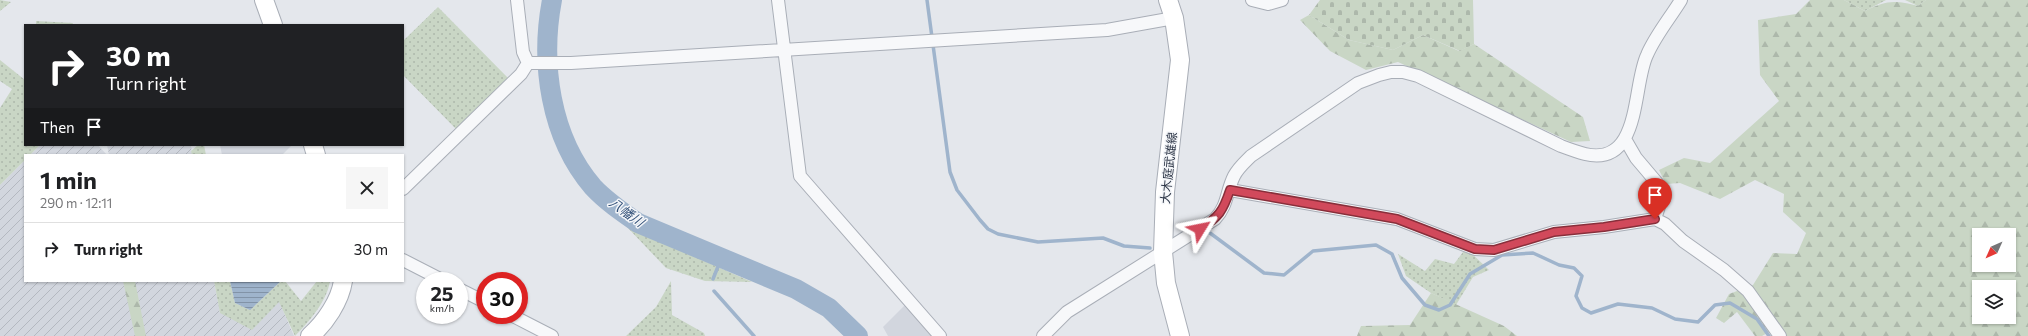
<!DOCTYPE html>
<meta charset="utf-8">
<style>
:root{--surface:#fff;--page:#f6f6f6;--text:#202124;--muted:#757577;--line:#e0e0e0}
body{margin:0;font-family:Commissioner,"Noto Sans JP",sans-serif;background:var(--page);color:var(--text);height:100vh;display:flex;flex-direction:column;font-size:15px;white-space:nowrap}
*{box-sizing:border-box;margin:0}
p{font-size:13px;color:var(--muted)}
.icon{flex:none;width:22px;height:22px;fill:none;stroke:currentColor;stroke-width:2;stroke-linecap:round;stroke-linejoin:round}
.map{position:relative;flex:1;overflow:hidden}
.side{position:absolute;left:24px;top:154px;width:380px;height:128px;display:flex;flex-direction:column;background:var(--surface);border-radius:0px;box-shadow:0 1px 3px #0004}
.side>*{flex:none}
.guide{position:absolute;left:24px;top:24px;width:380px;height:122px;border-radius:0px;box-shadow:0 1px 3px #0004;background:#202124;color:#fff;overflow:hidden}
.needle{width:26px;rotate:225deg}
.fabs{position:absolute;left:1972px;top:228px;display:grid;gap:8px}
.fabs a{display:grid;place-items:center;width:44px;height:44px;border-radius:0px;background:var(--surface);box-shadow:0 1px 3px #0004;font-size:20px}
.speed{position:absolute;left:416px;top:272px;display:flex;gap:8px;font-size:20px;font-weight:700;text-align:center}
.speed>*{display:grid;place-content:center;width:52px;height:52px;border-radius:50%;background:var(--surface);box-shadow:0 1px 3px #0004;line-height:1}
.speed small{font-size:10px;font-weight:400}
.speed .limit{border:6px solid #d22;background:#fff;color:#111}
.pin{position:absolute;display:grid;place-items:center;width:34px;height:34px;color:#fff;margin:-41px -17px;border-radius:50% 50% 50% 0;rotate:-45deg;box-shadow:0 0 4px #0007}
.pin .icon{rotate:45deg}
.me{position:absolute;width:44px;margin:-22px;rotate:55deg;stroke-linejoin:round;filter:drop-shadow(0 0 3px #0008)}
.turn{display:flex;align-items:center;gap:14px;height:84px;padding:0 16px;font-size:18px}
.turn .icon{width:52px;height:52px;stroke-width:2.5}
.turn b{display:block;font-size:28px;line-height:34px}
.then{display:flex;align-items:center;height:38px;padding:0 16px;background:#0003;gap:8px;font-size:15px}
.round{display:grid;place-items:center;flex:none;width:42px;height:42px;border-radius:0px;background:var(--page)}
.head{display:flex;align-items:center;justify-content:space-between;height:68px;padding:0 16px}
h1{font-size:24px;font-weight:700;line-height:30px}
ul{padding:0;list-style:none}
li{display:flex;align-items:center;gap:12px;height:52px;padding:0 16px;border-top:1px solid var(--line)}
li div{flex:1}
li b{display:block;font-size:15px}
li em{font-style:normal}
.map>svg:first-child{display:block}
.built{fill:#d2d6de}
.industrial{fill:url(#industrial-furrows)}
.grass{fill:url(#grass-dots)}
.forest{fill:url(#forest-firs);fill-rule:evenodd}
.cemetery{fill:url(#cemetery-stones)}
.water{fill:url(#water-rules)}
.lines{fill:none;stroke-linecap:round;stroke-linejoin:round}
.stream{stroke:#9fb4cc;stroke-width:3.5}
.river{stroke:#9fb4cc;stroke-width:20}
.street-casing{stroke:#a9aeb7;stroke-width:14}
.secondary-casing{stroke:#a9aeb7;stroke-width:20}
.street{stroke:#f7f8fa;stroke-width:12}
.secondary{stroke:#fff;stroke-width:18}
.route-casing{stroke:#882f3b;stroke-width:10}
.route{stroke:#d1495b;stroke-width:7}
.labels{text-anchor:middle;stroke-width:3;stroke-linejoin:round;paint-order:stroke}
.street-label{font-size:12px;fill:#2b3445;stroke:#f4f6f9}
.water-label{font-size:13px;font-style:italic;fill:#34527a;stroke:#f4f6f9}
</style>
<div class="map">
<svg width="2028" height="336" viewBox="0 0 2028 336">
<defs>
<pattern id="industrial-furrows" width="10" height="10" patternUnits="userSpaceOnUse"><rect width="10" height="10" fill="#d2d6de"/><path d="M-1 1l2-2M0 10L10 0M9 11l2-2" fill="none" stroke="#b4b8c0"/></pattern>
<pattern id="grass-dots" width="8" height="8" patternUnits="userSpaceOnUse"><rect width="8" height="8" fill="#c9d6c5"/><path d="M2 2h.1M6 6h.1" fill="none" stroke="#adb8ab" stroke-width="1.8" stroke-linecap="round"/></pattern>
<pattern id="forest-firs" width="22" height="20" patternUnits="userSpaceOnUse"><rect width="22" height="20" fill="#c9d6c5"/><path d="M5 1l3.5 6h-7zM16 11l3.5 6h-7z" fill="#adb8ab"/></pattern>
<pattern id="cemetery-stones" width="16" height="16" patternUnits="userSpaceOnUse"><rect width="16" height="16" fill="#c9d6c5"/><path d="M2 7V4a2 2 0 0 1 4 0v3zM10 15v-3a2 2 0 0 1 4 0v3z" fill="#adb8ab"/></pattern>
<pattern id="water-rules" width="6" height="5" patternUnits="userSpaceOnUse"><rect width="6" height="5" fill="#9fb4cc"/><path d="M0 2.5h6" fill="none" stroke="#8293a7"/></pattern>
</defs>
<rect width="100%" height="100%" fill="#e4e7ec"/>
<path class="built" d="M220,145H292L282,155H222Z
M907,303L935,336H888L883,327Z"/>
<path class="industrial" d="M40,145H98L107,155H30Z
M107,145H191L192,155H109Z
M25,160V281H214L220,313L279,301L294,336H0V185Z"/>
<path class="grass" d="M0,0L11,2L0,11Z
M1844,0H1886L1865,11Z
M1905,0H1926L1918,6Z
M438,7L508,78L456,129L403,75V41Z
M36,21L73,23L72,25H36Z
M0,60L25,80V145H40L30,155H25V160L0,185V108L12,89L0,81Z
M198,145H204L206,155H192L191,151Z
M627,227L752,282L705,281L666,268Z
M1466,248L1489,270L1473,277L1456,305L1431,293L1406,276L1398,254L1425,271L1435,259L1454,264Z
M214,281H230L235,303L250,310L281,281H285L301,301L317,281H330C327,301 309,322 295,336L279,302L252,330L220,313Z
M671,281L672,315L704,333L705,336H626L656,307Z"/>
<path class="forest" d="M1810,0H1844L1865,11C1886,0 1895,0 1918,6L1926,0H2028V336H1785L1778,327L1762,336H1755L1737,312L1724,323L1716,318L1729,294L1753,285L1773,253L1797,254L1806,233L1783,212L1784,194L1755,180L1720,199L1680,183L1666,184L1659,170L1684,158L1710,163L1779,101L1760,75L1758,20L1796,14ZM1979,235H2009V265H1979ZM1979,287H2009V317H1979Z
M1309,15L1349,40L1393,50L1423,35L1459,51L1474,44L1583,117L1590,141L1571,142L1398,62L1366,70L1330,51L1300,20Z
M123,281H135L146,336H135Z
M1431,293L1504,326L1517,336H1357L1361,326L1410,325Z"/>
<path class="cemetery" d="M1320,0H1473L1474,44L1460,51L1423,35L1393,50L1349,40L1309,15Z"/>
<path class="water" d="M230,281H281L250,310L235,303Z"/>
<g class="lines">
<path class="stream" d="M927,0L950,172L957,190L980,220L988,229L998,234L1038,242L1103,238L1124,246L1150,248
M1210,233L1264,273L1284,275L1313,251L1376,245L1392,254L1402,278L1425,305L1439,310L1450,305L1470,274L1502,255L1533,253L1559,265L1574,268L1582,276L1576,296L1582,308L1591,313L1618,304L1652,308L1675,319L1698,322L1715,305L1730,303L1757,319L1769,336
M713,279L721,259
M714,291L754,336"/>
<path class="river" d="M552,0C540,63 550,137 593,187C606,201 622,212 638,223L796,289L829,308L858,336"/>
<g class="street-casing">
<path id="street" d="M517,0L523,52L528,63
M778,0L800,176L940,336
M1252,0L1268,4L1282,0
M528,63H571L1107,30L1174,18
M1625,139L1636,158L1658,184L1663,194L1655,219
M403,189L521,74L528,63
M1230,190L1397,219L1475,249L1494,250L1554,232L1604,227L1655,219L1665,224L1683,241L1724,270L1748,291L1780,336
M403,260L444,281
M459,289L485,302
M511,315L552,336
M1043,336L1067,312L1215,219C1228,205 1226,192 1234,176C1238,168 1245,162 1251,156L1358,83L1379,75L1391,72H1403L1418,76L1561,146C1569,149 1577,152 1585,154C1642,167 1632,86 1647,55C1655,36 1670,18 1681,0"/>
</g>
<g class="secondary-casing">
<path id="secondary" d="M264,0L273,25
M1168,0L1174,18L1180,60L1165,192L1163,252L1166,283L1180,336
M313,145L316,155
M310,336C325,323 340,301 343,281"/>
</g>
<use href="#street" class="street"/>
<use href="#secondary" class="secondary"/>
</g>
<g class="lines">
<g class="route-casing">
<path id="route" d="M1200,229C1219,217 1223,211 1230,190L1397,219L1475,249L1494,250L1554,232L1604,227L1655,219"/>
</g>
<use href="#route" class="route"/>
</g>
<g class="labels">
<g class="street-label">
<text transform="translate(1169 168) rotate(-84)" y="4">大木庭武雄線</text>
</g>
<g class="water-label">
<text transform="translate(627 212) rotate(36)" y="5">八幡川</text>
</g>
</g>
</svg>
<div class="fabs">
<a><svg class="needle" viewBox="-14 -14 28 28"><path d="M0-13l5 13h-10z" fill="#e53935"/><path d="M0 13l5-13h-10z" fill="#757577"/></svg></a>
<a><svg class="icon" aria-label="layers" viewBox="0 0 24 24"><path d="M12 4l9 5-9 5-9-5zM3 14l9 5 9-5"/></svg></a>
</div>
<div class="speed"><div>25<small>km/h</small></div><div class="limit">30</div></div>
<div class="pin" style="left:1655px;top:219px;background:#d93025"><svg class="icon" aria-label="arrive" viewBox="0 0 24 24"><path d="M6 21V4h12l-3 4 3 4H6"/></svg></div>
<svg class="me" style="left:1200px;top:229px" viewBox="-20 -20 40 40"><path d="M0-17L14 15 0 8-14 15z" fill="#d1495b" stroke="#fff" stroke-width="4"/></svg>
<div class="guide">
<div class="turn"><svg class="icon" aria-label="right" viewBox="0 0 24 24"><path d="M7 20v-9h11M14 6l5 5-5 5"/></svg><div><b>30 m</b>Turn right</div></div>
<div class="then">Then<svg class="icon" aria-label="arrive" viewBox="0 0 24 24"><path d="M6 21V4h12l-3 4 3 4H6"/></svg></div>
</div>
<section class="side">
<div class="head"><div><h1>1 min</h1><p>290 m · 12:11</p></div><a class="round"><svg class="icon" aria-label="close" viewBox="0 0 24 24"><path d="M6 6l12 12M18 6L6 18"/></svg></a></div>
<ul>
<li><svg class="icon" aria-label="right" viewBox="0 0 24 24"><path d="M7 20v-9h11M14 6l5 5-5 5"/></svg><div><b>Turn right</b></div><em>30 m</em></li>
</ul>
</section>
</div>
